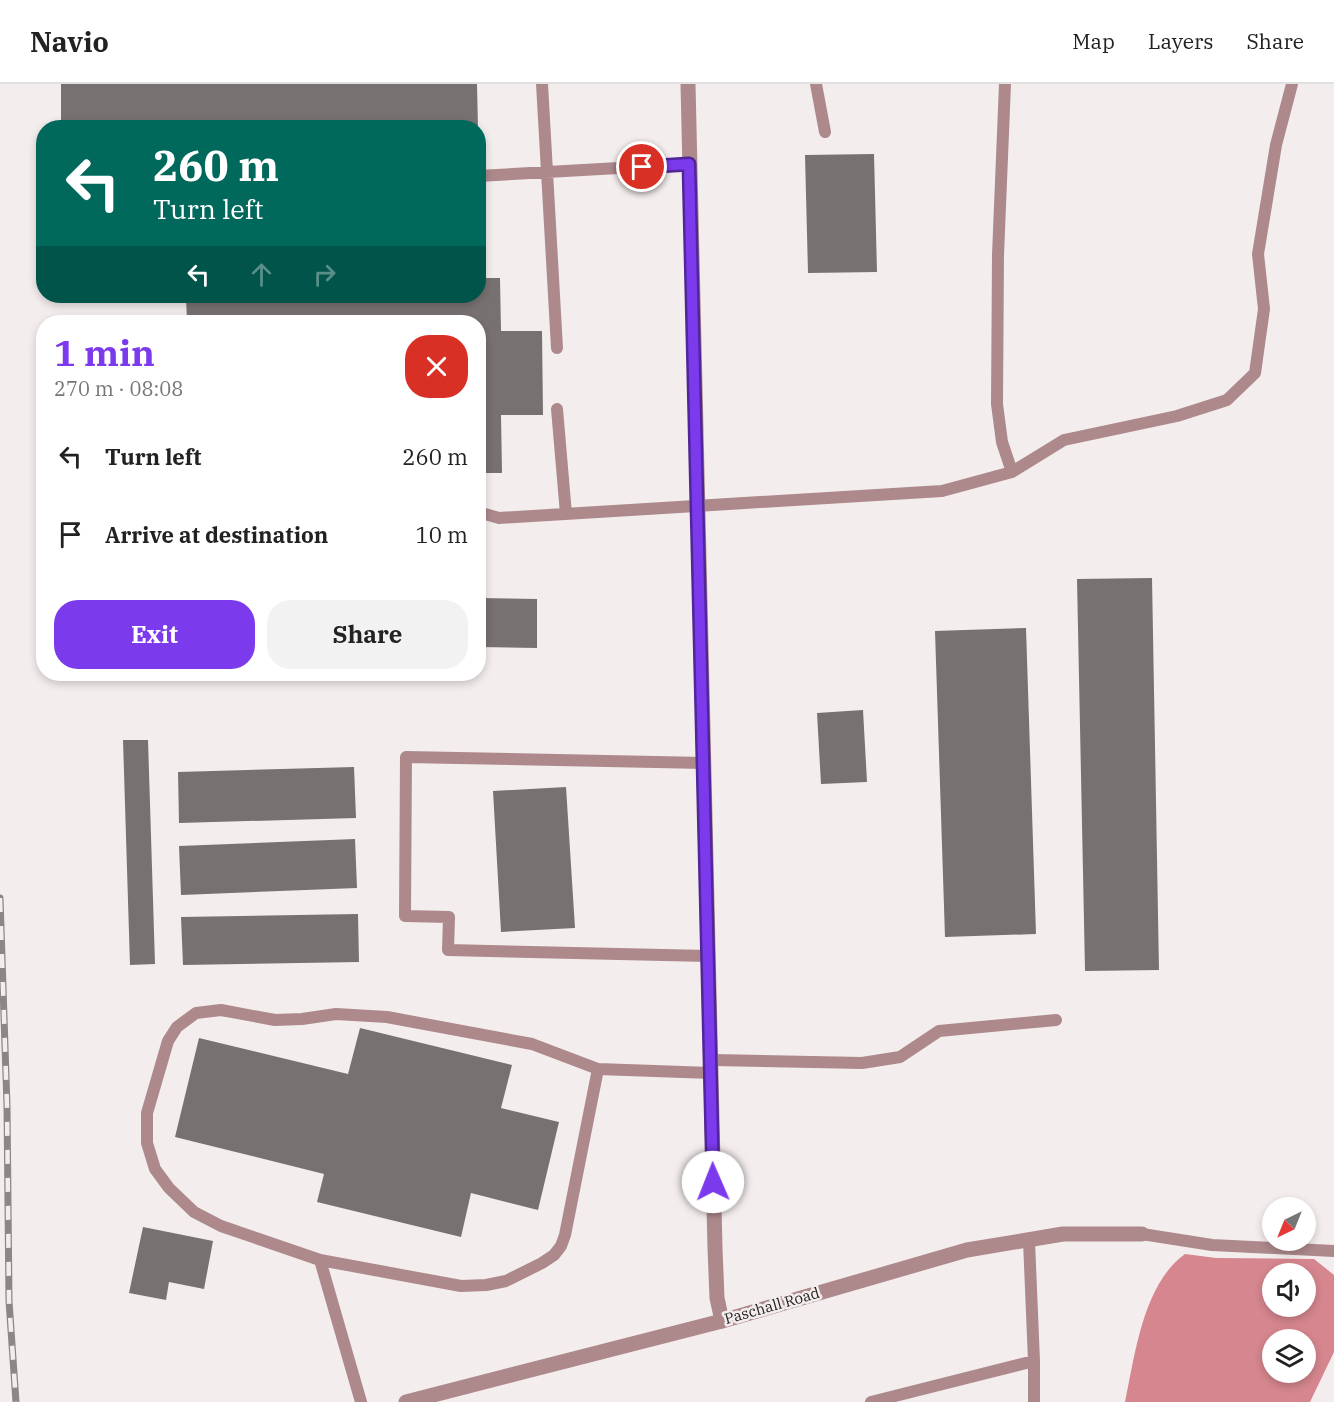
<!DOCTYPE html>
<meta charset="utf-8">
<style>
:root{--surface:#fff;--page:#f2f2f2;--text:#222;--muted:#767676;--line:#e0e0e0;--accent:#7c3aed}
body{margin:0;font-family:"IBM Plex Serif",serif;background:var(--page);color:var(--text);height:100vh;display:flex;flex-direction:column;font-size:22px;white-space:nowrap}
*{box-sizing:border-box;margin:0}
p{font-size:20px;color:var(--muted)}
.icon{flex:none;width:33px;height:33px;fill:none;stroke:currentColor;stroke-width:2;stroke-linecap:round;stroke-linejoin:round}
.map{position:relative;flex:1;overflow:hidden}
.drawer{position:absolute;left:36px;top:231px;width:450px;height:366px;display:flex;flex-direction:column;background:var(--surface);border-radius:24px;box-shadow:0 3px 9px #0003}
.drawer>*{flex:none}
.top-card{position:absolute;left:36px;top:36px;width:450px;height:183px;border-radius:24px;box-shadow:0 3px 9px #0003;background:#00695c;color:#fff;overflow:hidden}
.needle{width:39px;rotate:223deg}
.controls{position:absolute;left:1262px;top:1113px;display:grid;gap:12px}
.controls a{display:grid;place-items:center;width:54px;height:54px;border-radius:50%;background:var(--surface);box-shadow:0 3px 9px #0003;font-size:30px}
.pin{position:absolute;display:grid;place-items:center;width:51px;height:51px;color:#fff;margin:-26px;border:3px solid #fff;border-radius:50%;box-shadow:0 2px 6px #0007}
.me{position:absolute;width:66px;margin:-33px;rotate:359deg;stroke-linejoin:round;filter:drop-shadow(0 0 4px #0008)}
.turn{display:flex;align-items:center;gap:21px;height:126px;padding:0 18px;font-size:27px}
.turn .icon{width:78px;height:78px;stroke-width:2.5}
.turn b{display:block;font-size:42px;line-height:51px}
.lanes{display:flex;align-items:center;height:57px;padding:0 18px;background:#0003;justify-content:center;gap:30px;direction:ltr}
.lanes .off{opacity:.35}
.round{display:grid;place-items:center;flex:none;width:63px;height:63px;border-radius:24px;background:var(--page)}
.overview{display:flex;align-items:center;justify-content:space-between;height:102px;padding:0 18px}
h1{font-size:36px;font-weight:700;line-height:45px;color:var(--accent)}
.cta{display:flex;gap:12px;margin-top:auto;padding:12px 18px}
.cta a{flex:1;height:69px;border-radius:24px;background:var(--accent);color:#fff;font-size:24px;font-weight:700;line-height:69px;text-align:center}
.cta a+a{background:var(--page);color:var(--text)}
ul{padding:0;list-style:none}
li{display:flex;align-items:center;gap:18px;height:78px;padding:0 18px}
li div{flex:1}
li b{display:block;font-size:22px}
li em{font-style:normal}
header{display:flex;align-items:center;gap:36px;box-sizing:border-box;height:84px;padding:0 30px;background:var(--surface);border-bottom:2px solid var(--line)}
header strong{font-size:28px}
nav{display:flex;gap:33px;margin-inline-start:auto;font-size:21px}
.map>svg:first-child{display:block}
.water{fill:#d5868e;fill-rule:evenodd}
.building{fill:#787171}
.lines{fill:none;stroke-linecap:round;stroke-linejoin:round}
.service{stroke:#ad898c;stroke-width:12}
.minor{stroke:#ad898c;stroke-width:15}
.tertiary{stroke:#ad898c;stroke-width:15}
.rail-casing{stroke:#8b8787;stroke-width:7}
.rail{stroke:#f4eded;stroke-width:4.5;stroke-dasharray:14;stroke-linecap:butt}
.route-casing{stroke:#51269a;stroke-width:15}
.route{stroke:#7c3aed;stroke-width:10}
.labels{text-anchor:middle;stroke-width:5;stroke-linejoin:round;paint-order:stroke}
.street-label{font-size:15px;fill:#222020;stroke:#f4eded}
</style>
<header>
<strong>Navio</strong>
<nav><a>Map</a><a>Layers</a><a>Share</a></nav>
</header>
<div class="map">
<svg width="1334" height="1318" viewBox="0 0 1334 1318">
<rect width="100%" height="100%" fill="#f4eded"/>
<path class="water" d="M1185,1170L1216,1174L1314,1175L1334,1191V1268L1310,1318H1125C1135,1271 1143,1200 1185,1170ZM1272,1190H1305V1222H1272ZM1272,1256H1305V1288H1272Z"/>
<path class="building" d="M61,0H477L478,44H61Z
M874,70L877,188L808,189L805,71Z
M478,194H500L501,247H542L543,331H501L502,389H478V238H187L186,212H478Z
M1152,494L1159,886L1085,887L1077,495Z
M478,514L537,515V564L478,563Z
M1026,544L1036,850L945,853L935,547Z
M213,590H303V593L213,592Z
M863,626L867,698L821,700L817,629Z
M123,656H148L155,880L130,881Z
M354,683L356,734L179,739L178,688Z
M566,703L575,844L501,848L493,707Z
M355,755L357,804L181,811L179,762Z
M358,830L359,878L183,881L181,833Z
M360,944L512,981L501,1024L559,1038L538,1126L471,1109L461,1153L317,1118L324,1090L175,1053L199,954L348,990Z
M143,1143L213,1157L204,1205L169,1198L166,1216L129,1209Z"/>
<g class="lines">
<path class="service" d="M542,0L557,264
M816,0L825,48
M1005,0L998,171L997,320L1002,358L1012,388
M478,92L689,80
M557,325L566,430
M478,428L499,434L942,407L1012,388L1064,356L1177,332L1227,316L1255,289L1264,225L1258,170L1276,61L1292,0
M705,679L406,673L405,832L449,833L448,866L708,872
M712,976L862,979L900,973L939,947L1056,936
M1142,1150L1212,1161L1334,1167
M1029,1157L1034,1277
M320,1176L461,1202L486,1201L506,1197L542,1179L554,1171L561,1162L565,1151L598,985
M361,1318L320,1176L221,1142L194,1128L169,1104L155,1085L147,1059V1029L168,957L177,943L196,929L221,926L275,936L302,935L336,930L387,933L532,960L598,985L711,989
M871,1318L1034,1277V1318"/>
<path class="minor" d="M406,1318L722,1237L967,1166L1063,1150H1142"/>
<path class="tertiary" d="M688,0L715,1164L717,1214L722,1237"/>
<g class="rail-casing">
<path id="rail" d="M0,814L7,1022L9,1217L16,1318"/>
</g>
<use href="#rail" class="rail"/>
</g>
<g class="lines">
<g class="route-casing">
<path id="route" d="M642,83L689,80L713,1098"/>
</g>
<use href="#route" class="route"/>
</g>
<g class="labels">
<g class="street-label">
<text transform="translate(772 1222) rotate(-16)" y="5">Paschall Road</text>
</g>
</g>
</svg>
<div class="controls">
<a><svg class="needle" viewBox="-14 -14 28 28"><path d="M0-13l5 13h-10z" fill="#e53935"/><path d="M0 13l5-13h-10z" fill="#767676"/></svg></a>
<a><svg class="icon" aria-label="sound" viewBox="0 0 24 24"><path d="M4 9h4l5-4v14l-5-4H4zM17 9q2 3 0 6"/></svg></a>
<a><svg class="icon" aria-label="layers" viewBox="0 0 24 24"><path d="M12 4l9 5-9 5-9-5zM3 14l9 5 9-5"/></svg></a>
</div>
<div class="pin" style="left:642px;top:83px;background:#d93025"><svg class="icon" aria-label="arrive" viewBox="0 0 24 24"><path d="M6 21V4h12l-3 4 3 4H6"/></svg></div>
<svg class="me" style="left:713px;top:1098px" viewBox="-20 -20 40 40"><circle r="19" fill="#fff"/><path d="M0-13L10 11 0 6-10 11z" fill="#7c3aed"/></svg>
<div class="top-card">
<div class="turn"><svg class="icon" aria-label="left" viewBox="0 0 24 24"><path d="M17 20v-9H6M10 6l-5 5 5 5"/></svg><div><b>260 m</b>Turn left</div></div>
<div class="lanes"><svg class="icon" aria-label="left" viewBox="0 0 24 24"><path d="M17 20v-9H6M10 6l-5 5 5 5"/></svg><svg class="icon off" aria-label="ahead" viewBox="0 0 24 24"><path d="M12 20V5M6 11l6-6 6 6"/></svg><svg class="icon off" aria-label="right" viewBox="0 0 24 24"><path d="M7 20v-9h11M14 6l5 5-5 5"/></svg></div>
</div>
<section class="drawer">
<div class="overview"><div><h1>1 min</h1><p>270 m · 08:08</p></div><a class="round" style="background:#d93025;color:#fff"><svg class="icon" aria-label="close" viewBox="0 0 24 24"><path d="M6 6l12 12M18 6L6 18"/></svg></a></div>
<ul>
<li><svg class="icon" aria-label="left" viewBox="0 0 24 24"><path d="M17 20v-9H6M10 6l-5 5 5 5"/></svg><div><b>Turn left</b></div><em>260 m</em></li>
<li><svg class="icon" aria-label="arrive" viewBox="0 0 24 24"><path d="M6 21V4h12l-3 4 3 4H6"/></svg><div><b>Arrive at destination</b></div><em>10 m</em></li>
</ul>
<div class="cta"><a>Exit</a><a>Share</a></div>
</section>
</div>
